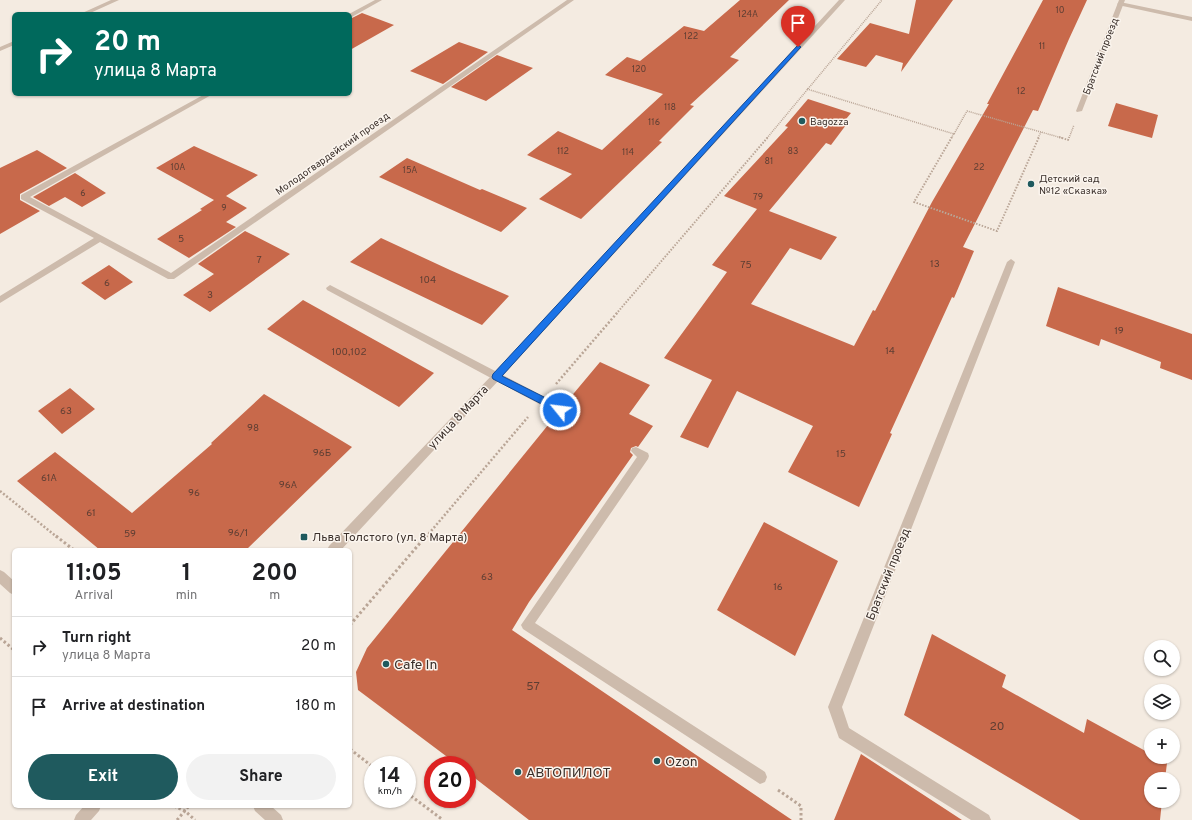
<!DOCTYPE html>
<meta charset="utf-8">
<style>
:root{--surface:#fff;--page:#f2f2f2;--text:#202124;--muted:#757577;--line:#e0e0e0;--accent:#1f5a5e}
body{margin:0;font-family:Overpass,sans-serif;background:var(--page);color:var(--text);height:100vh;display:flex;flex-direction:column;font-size:15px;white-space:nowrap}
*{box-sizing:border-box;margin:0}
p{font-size:13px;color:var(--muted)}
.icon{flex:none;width:22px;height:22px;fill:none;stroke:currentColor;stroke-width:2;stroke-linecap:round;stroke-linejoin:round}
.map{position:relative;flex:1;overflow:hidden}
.drawer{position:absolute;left:12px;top:548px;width:340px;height:260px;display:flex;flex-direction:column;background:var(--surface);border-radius:6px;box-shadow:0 1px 3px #0004}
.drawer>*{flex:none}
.banner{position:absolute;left:12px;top:12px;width:340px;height:84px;border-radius:6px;box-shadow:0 1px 3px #0004;background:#00695c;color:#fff;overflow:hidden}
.buttons{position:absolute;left:1144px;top:640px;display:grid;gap:8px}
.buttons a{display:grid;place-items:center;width:36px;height:36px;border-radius:50%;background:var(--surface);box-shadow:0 1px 3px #0004;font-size:20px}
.speed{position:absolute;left:364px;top:756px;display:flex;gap:8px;font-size:20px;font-weight:700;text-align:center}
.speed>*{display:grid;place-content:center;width:52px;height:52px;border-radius:50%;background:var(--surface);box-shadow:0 1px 3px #0004;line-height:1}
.speed small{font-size:10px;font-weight:400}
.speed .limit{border:6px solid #d22;background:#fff;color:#111}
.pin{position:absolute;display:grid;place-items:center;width:34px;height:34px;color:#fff;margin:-41px -17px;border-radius:50% 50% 50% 0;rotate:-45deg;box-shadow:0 0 4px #0007}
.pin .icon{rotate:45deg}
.me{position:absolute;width:44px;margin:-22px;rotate:299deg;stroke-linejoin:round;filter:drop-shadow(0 0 3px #0008)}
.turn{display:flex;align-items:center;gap:14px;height:84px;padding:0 16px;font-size:18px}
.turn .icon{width:52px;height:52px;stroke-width:2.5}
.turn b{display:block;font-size:28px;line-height:34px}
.eta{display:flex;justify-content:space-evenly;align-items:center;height:68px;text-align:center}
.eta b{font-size:24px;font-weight:700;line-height:28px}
.button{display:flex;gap:8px;margin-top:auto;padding:8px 16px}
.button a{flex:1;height:46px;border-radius:24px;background:var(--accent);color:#fff;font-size:16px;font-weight:700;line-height:46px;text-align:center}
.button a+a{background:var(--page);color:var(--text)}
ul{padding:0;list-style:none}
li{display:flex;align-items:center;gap:12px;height:60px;padding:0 16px;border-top:1px solid var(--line)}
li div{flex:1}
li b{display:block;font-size:15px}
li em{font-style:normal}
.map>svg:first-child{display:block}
.building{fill:#c8694b}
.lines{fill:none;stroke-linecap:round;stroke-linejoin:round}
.path-far3{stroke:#b9a596;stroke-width:1.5;stroke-dasharray:1 1;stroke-linecap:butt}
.path-far2{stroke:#b9a596;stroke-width:2;stroke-dasharray:1.5 1.5;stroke-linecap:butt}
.path-far1{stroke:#b9a596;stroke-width:2.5;stroke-dasharray:2 2;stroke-linecap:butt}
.path{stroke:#b9a596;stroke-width:3;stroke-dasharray:2.5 2.5;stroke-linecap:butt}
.service{fill:#cdbbac;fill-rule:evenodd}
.minor{fill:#cdbbac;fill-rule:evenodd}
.tertiary{fill:#cdbbac;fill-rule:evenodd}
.route{fill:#1a73e8;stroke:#114b97}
.poi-dot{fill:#1f5a5e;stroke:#fbf5ee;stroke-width:1.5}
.labels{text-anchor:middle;stroke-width:3;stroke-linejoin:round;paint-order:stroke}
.far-number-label{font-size:9px;fill:#5e3e33}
.far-street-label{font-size:10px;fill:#3b302b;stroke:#fbf5ee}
.far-poi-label{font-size:10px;fill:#3b302b;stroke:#fbf5ee;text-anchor:start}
.number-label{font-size:10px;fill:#5e3e33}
.street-label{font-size:12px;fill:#3b302b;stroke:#fbf5ee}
.poi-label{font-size:12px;fill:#3b302b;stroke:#fbf5ee;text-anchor:start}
.near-number-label{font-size:12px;fill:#5e3e33}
.near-poi-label{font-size:14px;fill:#3b302b;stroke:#fbf5ee;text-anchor:start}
</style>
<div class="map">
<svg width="1192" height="820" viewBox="0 0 1192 820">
<rect width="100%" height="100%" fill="#f4ebe1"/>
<path class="building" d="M740,0H789L730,57L739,60L690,105L694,106L659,141L662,142L581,219L539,199L572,174L527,155L558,131L602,150L663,94L605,75L627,57L640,61L684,26L704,31Z
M916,0H953L901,72L903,63L876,55L866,67L837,59L870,23L909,34Z
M1043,0H1087L1069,39L1038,111L1033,110L963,247L974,251L954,298L952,297L890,433L892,434L859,507L788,472L813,426L737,391L708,448L680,437L712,380L664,358L727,272L712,265L757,209L724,196L788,127L785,126L808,99L851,113L842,124L846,125L831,145L826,143L769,211L837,237L821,260L790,248L751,304L854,346L873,310L875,311L932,202L989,104H987Z
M362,13L394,25L350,50V19Z
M459,42L488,52L443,84L410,71Z
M497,55L533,68L486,101L451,87Z
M1116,103L1158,115L1152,138L1108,126Z
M194,146L258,175L226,196L247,208L226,222L236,227L189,258L157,239L202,210L200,209L214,200L156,168Z
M37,150L67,168L20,194V200L40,211L0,234V168Z
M407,158L480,190L482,189L527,208L501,232L379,177Z
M75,173L106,193L82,207L65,197L49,206L33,197Z
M245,231L290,254L210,312L183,295L214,274L198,264Z
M381,238L450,270L509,296L482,325L350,262Z
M109,265L133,282L105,300L81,283Z
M1058,287L1192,334V380L1160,368L1161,362L1101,339L1099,346L1046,326Z
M303,300L434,373L399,407L267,329Z
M600,362L650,385L629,414L653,426L638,447L636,446L631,448L630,452L633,455L529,602L512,630L792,820H529L467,772V765H458L358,690L356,672L367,648L557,414H565L566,410L564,405Z
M70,388L95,409L62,434L38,411Z
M264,394L352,447L246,550H100L17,481L55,452L132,513L212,444L211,443Z
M764,522L838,561L795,656L717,610Z
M932,634L1006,675L1002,687L1084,733L1087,719L1151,754V757H1156L1167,763L1165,779H1151V801H1162L1160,820H1080L904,715Z
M861,754L962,820H834Z"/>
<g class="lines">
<path class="path-far3" d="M807,89L954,134L967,111L1062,138
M767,138L882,0
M951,138L954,134
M1038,138L1041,132
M1069,138L1074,125"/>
<path class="path-far2" d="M952,137L914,202L997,231L1039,137
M1059,137L1068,140L1069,137
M616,314L768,137"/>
<path class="path-far1" d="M556,384L617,313
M0,491L57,537
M426,537L528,417"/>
<path class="path" d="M56,536L74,550
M350,625L426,536
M0,638L14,650
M350,749L373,767
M778,790L801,806V820
M407,793L443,820
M174,806L185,811L195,820
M177,820L189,806"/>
<path class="service" d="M1120,2L1192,17V21L1118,5L1117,4Z
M330,285L564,407L565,410L564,413H556L327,290L326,288Z
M636,447L648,453L649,456L648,459L535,623L765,772L767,777L765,782L760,784L523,629L521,625L637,457L631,451L632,448Z"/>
<path class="minor" d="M375,0H382L350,18L349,14Z
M567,0H574L174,279H168L100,242L0,303V296L94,238L21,199V195L205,94H213L30,197L171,273Z
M1119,0H1125L1082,111L1077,112L1076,111Z
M1011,259L1015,262L842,707L849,728L989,815L991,820H971L839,738L828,707L1007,262Z"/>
<path class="tertiary" d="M111,0H119L88,14H80Z
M839,0H845L499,380L341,550H327L329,546L493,374Z
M14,41V45L0,51V47Z
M0,570L4,572L14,581V595L10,593L0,584Z
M84,806H101L99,811L91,820H74L76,815Z
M253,806H271L281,815L283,820H265L255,811Z"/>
</g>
<path class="route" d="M798,45L801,47L800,48L502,376L564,407L565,410L564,412H557L493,379L492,377L493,374Z"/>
<g class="poi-dot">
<circle cx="802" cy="121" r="4"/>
<circle cx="1031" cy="184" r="4"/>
<rect x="300" y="533" width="8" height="8" rx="2"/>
<circle cx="386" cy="664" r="4"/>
<circle cx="657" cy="761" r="4"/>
<circle cx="518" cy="772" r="4"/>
</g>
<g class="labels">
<g class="far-number-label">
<text x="1060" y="13">10</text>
<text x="748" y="17">124А</text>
<text x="691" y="39">122</text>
<text x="1042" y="49">11</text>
<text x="639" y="72">120</text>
<text x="1021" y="94">12</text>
<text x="670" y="110">118</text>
<text x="654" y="125">116</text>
<text x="563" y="154">112</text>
<text x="793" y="154">83</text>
<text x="628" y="155">114</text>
<text x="769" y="164">81</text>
<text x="178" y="170">10А</text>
<text x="979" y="170">22</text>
<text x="410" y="173">15А</text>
<text x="83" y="196">6</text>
<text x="758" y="200">79</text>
<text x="224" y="211">9</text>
</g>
<g class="far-street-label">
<text transform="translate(1100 56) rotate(-69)" y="4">Братский проезд</text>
<text transform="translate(332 153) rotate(-35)" y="4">Молодогвардейский проезд</text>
</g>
<g class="far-poi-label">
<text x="810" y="125">Bagozza</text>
<text x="1039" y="182">Детский сад<tspan x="1039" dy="12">№12 «Сказка»</tspan></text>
</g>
<g class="number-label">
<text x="181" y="242">5</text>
<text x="259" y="263">7</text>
<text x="935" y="267">13</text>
<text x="746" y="268">75</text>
<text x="428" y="283">104</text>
<text x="107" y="286">6</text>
<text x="210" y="298">3</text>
<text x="1119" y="334">19</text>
<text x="890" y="354">14</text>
<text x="349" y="355">100,102</text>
<text x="66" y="414">63</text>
<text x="253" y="431">98</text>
<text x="322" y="456">96Б</text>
<text x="841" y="457">15</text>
<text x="49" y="481">61А</text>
<text x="288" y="488">96А</text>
<text x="194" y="496">96</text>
<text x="91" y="516">61</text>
<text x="238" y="536">96/1</text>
<text x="130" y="537">59</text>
<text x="487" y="580">63</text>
<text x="778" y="590">16</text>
</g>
<g class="street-label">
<text transform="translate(458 417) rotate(-47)" y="4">улица 8 Марта</text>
<text transform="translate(888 574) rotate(-68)" y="4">Братский проезд</text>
</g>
<g class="poi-label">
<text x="312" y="541">Льва Толстого (ул. 8 Марта)</text>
</g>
<g class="near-number-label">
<text x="533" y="690">57</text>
<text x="997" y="730">20</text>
</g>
<g class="near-poi-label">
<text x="394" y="669">Cafe In</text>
<text x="665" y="766">Ozon</text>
<text x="526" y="777">АВТОПИЛОТ</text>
</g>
</g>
</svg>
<div class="buttons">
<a><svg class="icon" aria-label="search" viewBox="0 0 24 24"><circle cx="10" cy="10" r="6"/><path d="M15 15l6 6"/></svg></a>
<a><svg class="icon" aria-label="layers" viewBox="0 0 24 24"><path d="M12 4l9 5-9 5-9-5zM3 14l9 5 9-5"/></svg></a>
<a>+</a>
<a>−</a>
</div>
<div class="speed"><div>14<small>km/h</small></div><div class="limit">20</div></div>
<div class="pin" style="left:798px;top:47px;background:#d93025"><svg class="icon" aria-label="arrive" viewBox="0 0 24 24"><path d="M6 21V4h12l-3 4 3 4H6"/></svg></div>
<svg class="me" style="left:560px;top:410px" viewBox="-20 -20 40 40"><circle r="17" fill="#1a73e8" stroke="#fff" stroke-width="3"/><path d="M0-11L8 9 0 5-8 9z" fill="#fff"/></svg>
<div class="banner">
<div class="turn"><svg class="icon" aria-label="right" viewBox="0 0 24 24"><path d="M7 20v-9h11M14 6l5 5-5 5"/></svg><div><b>20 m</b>улица 8 Марта</div></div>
</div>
<section class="drawer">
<div class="eta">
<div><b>11:05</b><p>Arrival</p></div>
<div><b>1</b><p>min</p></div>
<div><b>200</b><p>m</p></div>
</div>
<ul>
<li><svg class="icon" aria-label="right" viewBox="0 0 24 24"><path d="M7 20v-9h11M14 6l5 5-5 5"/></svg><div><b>Turn right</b><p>улица 8 Марта</p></div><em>20 m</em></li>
<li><svg class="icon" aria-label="arrive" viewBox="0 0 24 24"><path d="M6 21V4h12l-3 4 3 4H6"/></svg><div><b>Arrive at destination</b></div><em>180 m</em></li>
</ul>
<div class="button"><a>Exit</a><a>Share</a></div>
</section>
</div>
